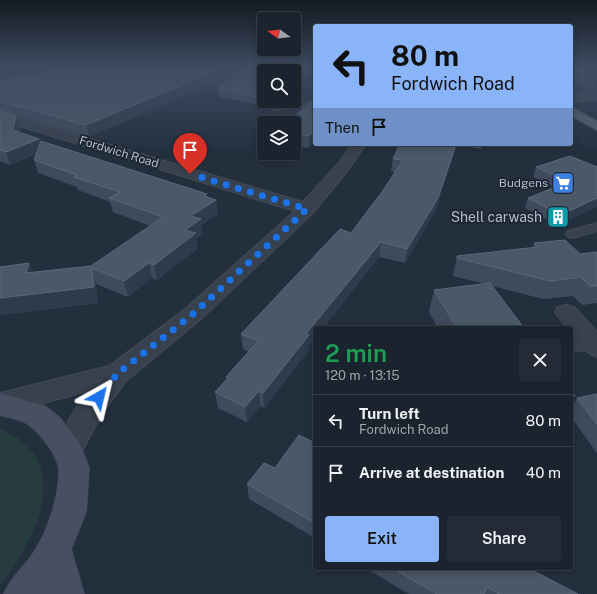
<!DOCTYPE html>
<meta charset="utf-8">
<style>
:root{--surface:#1b232e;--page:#242b36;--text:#f1f3f6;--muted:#a0a4aa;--line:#39404a;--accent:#8ab4f8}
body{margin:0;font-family:"Public Sans",sans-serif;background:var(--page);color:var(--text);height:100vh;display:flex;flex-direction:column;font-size:15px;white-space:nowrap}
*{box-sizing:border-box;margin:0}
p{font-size:13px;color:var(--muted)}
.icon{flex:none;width:22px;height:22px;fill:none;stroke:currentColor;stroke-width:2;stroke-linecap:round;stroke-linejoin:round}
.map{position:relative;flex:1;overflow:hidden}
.panel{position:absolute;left:313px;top:326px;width:260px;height:244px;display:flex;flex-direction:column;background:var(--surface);border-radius:4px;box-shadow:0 2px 10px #0003,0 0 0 1px var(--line)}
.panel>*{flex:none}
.hud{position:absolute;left:313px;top:24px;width:260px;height:122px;border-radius:4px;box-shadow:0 2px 10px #0003,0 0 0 1px var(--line);background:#8ab4f8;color:#111;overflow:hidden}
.needle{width:26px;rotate:284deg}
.tools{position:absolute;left:257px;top:12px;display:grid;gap:8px}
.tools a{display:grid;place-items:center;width:44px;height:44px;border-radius:4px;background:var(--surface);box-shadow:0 2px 10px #0003,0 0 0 1px var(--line);font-size:20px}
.pin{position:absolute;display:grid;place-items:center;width:34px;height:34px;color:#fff;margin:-41px -17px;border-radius:50% 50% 50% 0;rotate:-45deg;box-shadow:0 0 4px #0007}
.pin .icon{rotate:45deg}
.me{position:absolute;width:44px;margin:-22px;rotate:37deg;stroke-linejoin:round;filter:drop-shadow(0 0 3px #0008)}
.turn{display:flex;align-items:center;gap:14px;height:84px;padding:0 12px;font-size:18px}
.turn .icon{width:52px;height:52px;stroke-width:2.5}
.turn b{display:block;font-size:28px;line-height:34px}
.then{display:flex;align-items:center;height:38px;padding:0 12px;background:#0003;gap:8px;font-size:15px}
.round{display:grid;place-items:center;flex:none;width:42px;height:42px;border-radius:4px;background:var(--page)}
.head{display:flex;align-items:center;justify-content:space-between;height:68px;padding:0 12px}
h1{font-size:24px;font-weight:600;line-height:30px;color:#1e9e55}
.action{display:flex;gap:8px;margin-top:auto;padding:8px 12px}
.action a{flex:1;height:46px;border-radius:4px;background:var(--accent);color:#111;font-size:16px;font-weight:600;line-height:46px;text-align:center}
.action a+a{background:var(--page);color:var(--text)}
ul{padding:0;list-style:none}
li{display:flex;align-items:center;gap:12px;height:52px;padding:0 12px;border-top:1px solid var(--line)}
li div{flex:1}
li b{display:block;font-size:15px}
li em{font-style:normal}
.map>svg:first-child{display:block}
.green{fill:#263c3f}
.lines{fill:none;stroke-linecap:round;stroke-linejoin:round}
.lane-casing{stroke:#414a57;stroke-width:2}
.street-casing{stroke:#414a57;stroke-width:2}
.secondary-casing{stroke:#414a57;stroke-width:2}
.primary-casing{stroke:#414a57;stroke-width:2}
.lane{fill:#38414e;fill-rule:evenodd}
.street{fill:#38414e;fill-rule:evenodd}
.secondary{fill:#465061;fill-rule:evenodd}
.primary{fill:#56606e;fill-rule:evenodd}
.wall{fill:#3f4b5c}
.shaded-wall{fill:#2f3b4b}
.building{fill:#4b5868;stroke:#5c6777}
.route{stroke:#1a73e8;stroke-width:7;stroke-dasharray:0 12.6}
.labels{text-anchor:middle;stroke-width:4;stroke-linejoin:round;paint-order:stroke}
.far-street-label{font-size:12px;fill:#b4bcc9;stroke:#1d2633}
.far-poi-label{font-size:12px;fill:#b4bcc9;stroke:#1d2633;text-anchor:end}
.poi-label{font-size:14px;fill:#b4bcc9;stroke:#1d2633;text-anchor:end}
</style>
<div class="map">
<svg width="597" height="594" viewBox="0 0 597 594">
<rect width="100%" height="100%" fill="#242f3e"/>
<path class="green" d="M0,429C60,453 49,509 21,554C15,565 9,575 0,584Z"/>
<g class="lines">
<g class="lane-casing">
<path id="lane" d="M294,100L315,103V109L288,105L276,111L271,108L282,101Z
M597,223V231L573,238L568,237L566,234L568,231Z
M593,338L597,339V349L571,352V340Z"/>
</g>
<g class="street-casing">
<path id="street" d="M223,69H239L238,71L228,72Z
M295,69H315V75L296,71Z
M571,75L588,81L597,90V100L571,102V94L587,93L580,85L571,82Z
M0,112L303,202L338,164L352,144H366L348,170L313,213L201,319L126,381L100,417L78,459L67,463L56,459L52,450L80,401L88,391L0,415V393L109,366L185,309L295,211L0,120Z
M566,305L574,307L597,332V357C587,354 571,340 571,328H567L555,312L558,307Z"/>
</g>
<g class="secondary-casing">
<path id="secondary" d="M0,393L45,406L60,418L78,441L82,450L89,468L86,512L71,549L84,594H4C12,575 24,568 34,552C48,532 60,494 59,469C58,455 38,430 26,423C19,419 8,417 0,415Z"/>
</g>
<g class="primary-casing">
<path id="primary" d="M571,107L597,121V130L571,116Z"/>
</g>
<use href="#lane" class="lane"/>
<use href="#street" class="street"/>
<use href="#secondary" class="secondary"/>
<use href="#primary" class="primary"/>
</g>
<path class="wall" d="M56,69H227L228,76L89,137L4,112L16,116L20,128L19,132L39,139L41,143L207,194L208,197L216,200L218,214L201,225L203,234L196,239L198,248L157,280L152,278L128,297L96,284L98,303L0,315V267L29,263L32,272L91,266L150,226L113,212L110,202L78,190L77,187L38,173L34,160L36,154L10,165L0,161V81L26,78Z
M244,69H312V76L294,86V71H264V101H266L259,105L219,97L218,88Z
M571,69H597V78L587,79L571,74Z
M315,99V141L309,148L294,146V123Z
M400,144H483L481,149L457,145L435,211L405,263L379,257L323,328H315L309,346V350L264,408L260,406L247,422L218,408L215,392L227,380L226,377L249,352L243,349L241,334L351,233L382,192L395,172L391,171L393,159Z
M536,167H597L558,225L525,208L528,198L555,187L533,177Z
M534,243L580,254L597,252V303L582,305L573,296L543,299L492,286L524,328H438L429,312L434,290L485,284L453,276L457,256L533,247Z
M571,390L575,396L571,404Z
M597,394V453L571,417V410L577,398Z
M315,443V538L249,499L247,484L275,468Z
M365,568H528L578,594H409Z"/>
<path class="shaded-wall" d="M221,69H227L228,76L89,137L86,125Z
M311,69H312V76L294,86V78Z
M590,69H597V78L587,79Z
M264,94V101H266L259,105L258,97Z
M16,116L20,128L17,142L13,130Z
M315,129V141L309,148V136Z
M39,139L43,151L10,165L6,152Z
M456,144H457L435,211L405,263L407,249Z
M207,194L208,205L216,200L218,214L201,225L203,234L196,239L198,248L157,280L154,265L191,216L204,196Z
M597,198V207L558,225L561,215Z
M381,242L379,257L323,328H315V338L309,346V350L264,408L263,393L306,334Z
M29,263L35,279L26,273Z
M149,263L152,278L128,297L124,281Z
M92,268L96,284L98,303L0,315V298Z
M259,391L260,406L247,422L245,407Z"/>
<path class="building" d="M56,69H221L86,125L0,101V81L18,76L26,78Z
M244,69H311L294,78V71H264V94L258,97L218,88Z
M313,99H315V129L309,136L294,134V123H288Z
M0,111L16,116L13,130L39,139L6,152L0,150Z
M41,141L207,194L204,196L216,200L191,216L201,219L185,230L196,233L154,265L149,263L124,281L92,268L94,287L0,298V267L29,263L26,273L91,266L163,217L109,198L120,192L74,177L77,175L34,160Z
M400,144H456L438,198L407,249L381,242L306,334L309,335L263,393L259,391L245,407L215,392L228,378L226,377L258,341L241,334L340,229L351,233L382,192L403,160L393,159Z
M570,156L597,167V198L561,215L528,198L568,182L536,167Z
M565,240L580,254L597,252V286H590L581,277L550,281L457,258V256L538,247L534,243Z
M490,283L524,328H457L434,290Z
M571,390L575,396H571Z
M597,394V424L577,398Z
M299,435L315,443V523L247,484L264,463L275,468Z
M392,568H528L578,594H499L487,587L484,594H437Z"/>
<linearGradient id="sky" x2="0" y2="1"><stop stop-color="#141a22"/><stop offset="0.45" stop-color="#3f4d63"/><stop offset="1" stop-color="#3f4d63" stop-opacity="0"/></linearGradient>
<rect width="597" height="152" fill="url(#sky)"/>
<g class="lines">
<path class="route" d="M99,397L117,374L193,314L307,209L190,174"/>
</g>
<defs>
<g id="supermarket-square" transform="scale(1.15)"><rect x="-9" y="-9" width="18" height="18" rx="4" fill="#3f7fe0" stroke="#1d2633"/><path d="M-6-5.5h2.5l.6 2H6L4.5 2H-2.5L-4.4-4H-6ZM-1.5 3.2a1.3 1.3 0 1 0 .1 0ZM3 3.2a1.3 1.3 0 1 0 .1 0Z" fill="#fff"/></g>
<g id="building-square" transform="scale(1.15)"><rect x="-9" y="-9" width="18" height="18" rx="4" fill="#0f9aa8" stroke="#1d2633"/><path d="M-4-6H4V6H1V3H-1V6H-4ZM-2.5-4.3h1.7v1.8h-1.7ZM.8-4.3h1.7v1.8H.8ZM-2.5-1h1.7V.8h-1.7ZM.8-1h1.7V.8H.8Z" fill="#fff"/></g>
</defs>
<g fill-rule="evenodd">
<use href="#supermarket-square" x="563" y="183"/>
<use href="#building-square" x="558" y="217"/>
</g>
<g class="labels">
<g class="far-street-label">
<text transform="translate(119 152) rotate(17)" y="4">Fordwich Road</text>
</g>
<g class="far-poi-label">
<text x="548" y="187">Budgens</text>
</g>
<g class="poi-label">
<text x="542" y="222">Shell carwash</text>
</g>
</g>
</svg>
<div class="tools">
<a><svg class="needle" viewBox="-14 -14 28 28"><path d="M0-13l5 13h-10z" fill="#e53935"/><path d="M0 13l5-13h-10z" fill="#a0a4aa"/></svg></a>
<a><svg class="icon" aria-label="search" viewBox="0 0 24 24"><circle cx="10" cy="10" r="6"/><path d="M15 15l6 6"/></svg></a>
<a><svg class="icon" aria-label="layers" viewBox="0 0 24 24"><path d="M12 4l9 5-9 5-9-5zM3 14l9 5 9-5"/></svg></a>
</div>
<div class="pin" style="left:190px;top:174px;background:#d93025"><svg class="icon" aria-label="arrive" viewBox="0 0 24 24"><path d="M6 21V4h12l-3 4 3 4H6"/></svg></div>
<svg class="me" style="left:99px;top:397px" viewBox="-20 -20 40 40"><path d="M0-17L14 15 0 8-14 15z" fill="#1a73e8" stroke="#fff" stroke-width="4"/></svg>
<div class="hud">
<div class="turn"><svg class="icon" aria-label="left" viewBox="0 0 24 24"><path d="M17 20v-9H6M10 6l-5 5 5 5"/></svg><div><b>80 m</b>Fordwich Road</div></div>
<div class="then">Then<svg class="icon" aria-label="arrive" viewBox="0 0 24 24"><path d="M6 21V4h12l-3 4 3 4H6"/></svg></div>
</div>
<section class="panel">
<div class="head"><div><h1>2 min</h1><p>120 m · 13:15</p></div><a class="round"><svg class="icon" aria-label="close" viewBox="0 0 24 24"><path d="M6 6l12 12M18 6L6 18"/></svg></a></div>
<ul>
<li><svg class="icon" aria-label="left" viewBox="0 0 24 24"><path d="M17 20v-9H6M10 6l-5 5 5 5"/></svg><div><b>Turn left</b><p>Fordwich Road</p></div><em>80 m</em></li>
<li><svg class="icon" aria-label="arrive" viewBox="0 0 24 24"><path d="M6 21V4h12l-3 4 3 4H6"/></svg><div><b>Arrive at destination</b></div><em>40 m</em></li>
</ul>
<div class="action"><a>Exit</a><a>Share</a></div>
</section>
</div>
